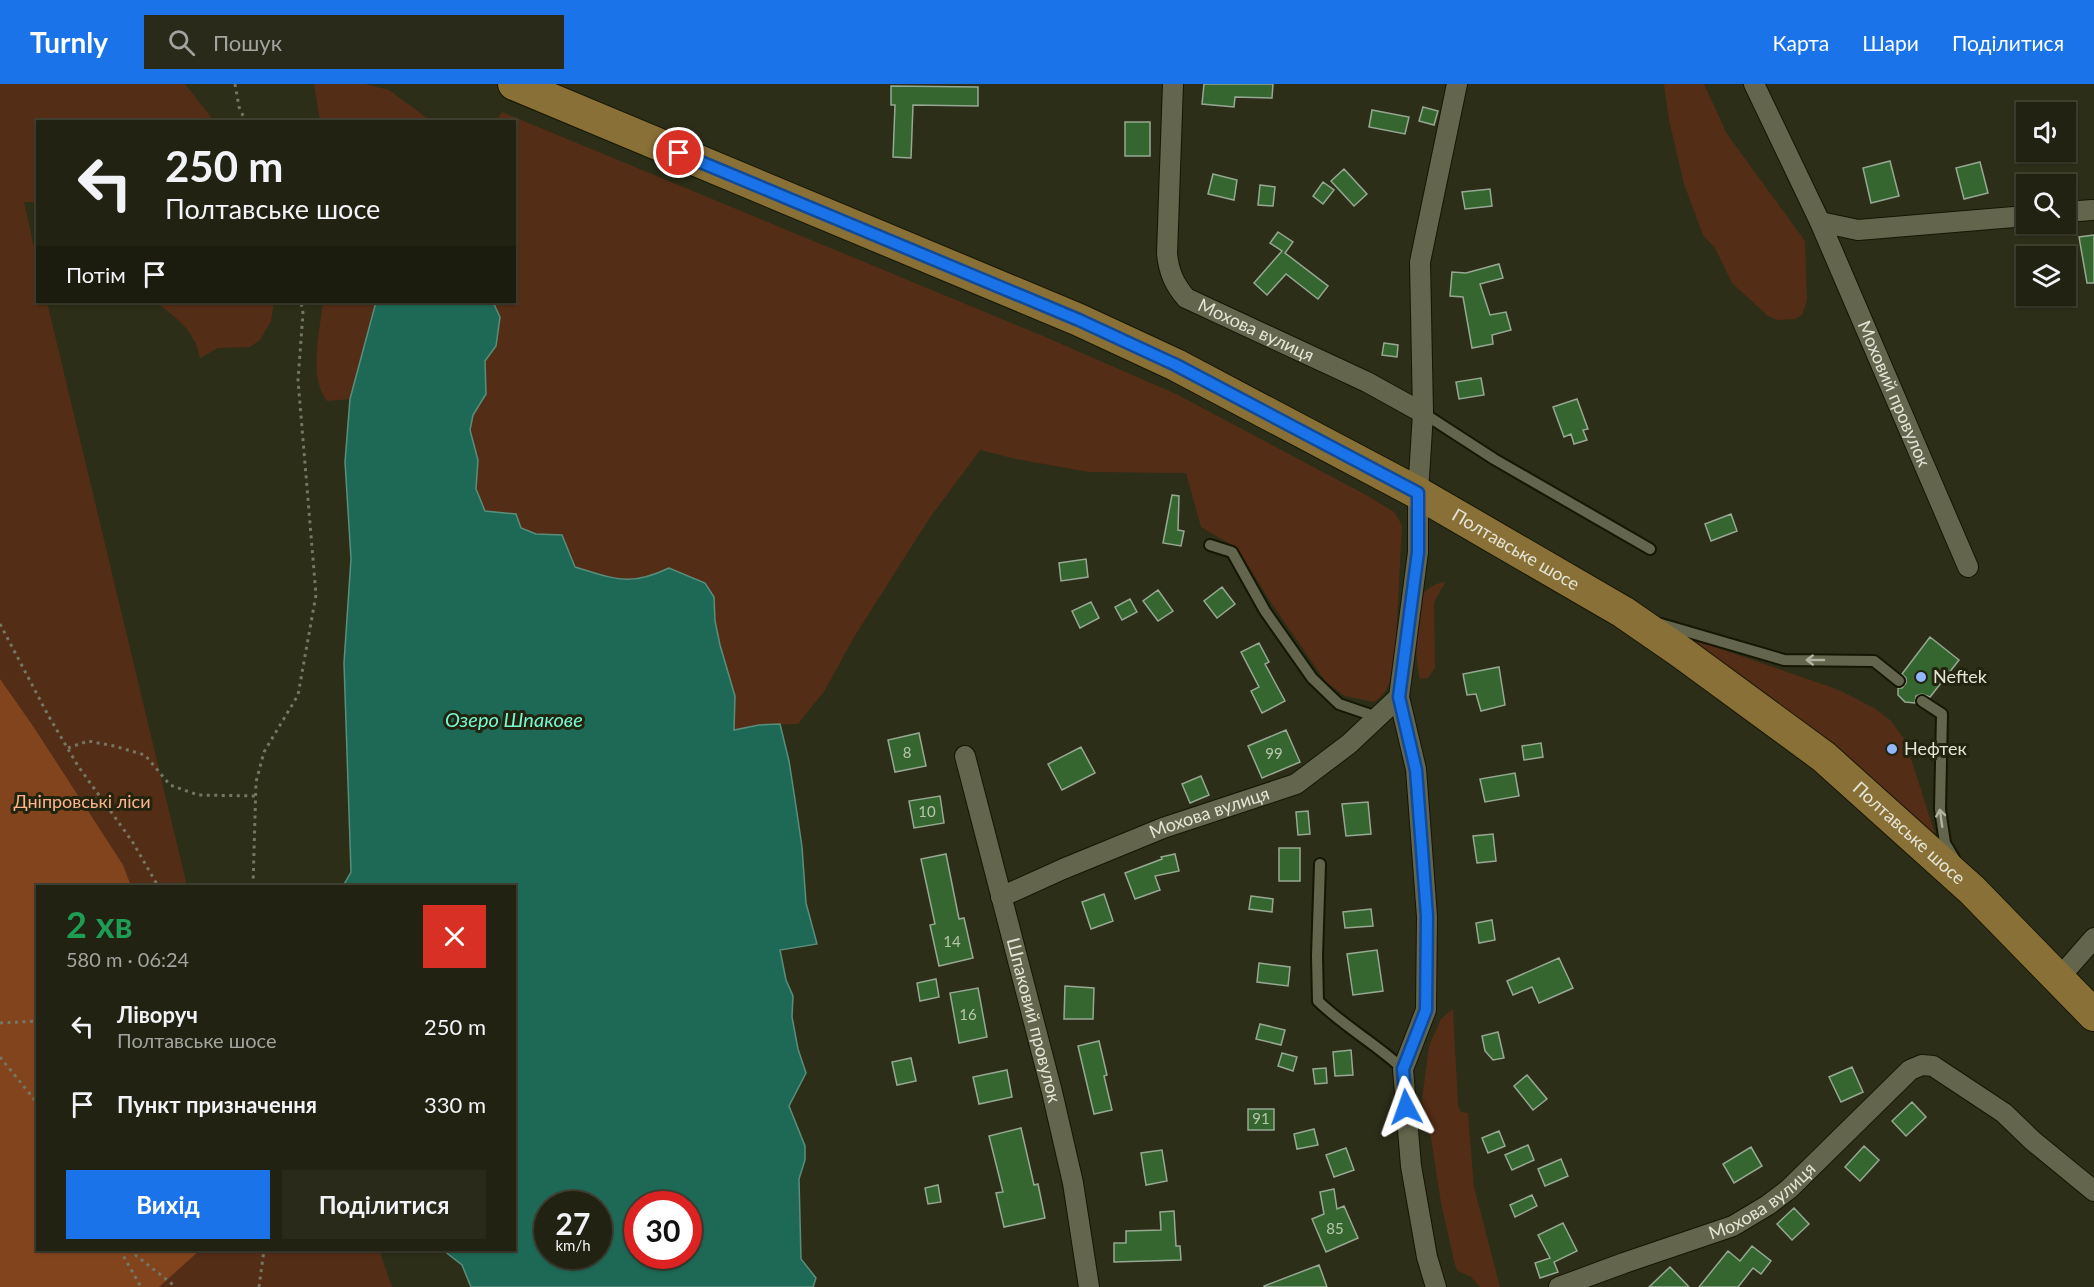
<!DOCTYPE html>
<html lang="uk">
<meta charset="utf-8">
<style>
:root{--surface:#222212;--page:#2a2a1b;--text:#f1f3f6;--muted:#a2a49f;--line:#3f3f32;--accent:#1a73e8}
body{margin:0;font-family:Lato,sans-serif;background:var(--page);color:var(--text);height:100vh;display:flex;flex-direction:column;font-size:22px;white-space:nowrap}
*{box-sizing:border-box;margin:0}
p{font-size:20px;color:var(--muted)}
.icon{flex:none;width:33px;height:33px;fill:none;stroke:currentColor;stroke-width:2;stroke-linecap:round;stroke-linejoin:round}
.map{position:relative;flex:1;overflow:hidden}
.side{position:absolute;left:36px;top:801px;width:480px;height:366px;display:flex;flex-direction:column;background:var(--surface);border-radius:0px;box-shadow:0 2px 4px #0004,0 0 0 2px var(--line)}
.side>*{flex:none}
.guide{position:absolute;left:36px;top:36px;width:480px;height:183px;border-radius:0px;box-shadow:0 2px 4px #0004,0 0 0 2px var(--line);background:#222212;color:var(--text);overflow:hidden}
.controls{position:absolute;left:2016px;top:18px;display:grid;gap:12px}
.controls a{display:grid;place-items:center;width:60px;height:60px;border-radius:0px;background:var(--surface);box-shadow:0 2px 4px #0004,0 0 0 2px var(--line);font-size:30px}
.speed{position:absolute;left:534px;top:1107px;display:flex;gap:12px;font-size:30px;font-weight:700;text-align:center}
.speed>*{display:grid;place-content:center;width:78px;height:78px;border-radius:50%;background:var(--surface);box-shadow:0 2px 4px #0004,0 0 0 2px var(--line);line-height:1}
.speed small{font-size:15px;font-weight:400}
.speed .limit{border:9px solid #d22;background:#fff;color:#111}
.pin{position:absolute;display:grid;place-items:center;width:51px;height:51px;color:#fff;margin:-26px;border:3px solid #fff;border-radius:50%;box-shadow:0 2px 6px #0007}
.me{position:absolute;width:66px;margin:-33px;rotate:356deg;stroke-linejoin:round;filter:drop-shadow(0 0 4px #0008)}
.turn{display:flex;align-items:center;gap:21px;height:126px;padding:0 30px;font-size:27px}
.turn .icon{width:78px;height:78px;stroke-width:2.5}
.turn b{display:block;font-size:42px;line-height:51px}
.then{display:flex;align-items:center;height:57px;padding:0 30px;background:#0003;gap:12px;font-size:22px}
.round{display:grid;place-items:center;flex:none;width:63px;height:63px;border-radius:0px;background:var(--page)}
.headline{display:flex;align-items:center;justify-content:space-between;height:102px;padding:0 30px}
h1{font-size:36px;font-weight:700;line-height:45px;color:#1e9e55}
.cta{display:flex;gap:12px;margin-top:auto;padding:12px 30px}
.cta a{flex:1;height:69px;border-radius:0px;background:var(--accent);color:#fff;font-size:24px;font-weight:700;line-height:69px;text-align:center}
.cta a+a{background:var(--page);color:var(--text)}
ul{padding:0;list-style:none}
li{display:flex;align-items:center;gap:18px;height:78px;padding:0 30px}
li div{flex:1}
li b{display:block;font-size:22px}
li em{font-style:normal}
header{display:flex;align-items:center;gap:36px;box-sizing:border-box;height:84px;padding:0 30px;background:var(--accent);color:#fff}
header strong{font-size:28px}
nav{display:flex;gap:33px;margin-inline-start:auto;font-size:21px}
.search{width:420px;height:54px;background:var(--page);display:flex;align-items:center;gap:15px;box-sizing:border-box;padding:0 21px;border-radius:0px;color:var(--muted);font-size:22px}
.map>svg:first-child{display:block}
.green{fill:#542d16}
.forest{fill:#82441d}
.water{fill:#1e6955;stroke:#598e7c;stroke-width:1.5;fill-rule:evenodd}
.building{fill:#36662f;stroke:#96a893;stroke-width:1.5}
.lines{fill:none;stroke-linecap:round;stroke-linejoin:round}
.lane-casing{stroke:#151603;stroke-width:14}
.street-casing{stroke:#151603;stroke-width:22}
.primary-casing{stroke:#151603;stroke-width:34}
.path{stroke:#757663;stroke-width:3;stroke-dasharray:3 4.5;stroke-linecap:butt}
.lane{stroke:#64654d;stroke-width:10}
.street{stroke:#64654d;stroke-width:20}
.primary{stroke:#897036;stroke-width:32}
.oneway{stroke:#b1b2a0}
.route-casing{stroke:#114b97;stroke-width:15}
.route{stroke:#1a73e8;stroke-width:10}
.poi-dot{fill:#93b7fd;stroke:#23240f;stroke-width:2}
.labels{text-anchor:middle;stroke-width:6;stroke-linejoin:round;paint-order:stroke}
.number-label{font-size:15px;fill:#b8c5ad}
.street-label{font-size:18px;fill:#e4e5d7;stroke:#23240f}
.poi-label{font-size:18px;fill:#e4e5d7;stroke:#23240f;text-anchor:start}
.park-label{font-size:18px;fill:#feb38a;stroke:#23240f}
.water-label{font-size:20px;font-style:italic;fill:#76f9d3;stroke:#23240f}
</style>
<header>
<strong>Turnly</strong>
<div class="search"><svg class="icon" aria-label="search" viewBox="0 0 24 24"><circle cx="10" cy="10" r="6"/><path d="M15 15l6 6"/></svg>Пошук</div>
<nav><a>Карта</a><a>Шари</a><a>Поділитися</a></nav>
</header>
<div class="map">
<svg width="2094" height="1203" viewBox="0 0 2094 1203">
<rect width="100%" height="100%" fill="#2d2e18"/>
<path class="green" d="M0,0H185L214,37L38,38L37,118H24L37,176L38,218H47L187,802H38V1166H379L392,1203H0Z
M365,0L389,6L431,37H320L314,0Z
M1664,0H1704L1727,50L1805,157L1807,216L1802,231L1795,235L1777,236L1768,232L1732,199L1715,164L1703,151L1684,100L1669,36Z
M502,28L1043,252L1176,310L1368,412L1394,428L1402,441L1395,574C1392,592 1390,608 1374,618L1345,612L1326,598L1270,517L1238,465L1201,443L1186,389L1089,388L1016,375L980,366L929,435L854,553L825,606L798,640L759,641L734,647L735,612L720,561L715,537L714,513L669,484C629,503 616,495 575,483L562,451L536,450L521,444L500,430L485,427L476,405L478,376L470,346L473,331L486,310L485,277L496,262L500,233L493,218H514V38L496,37Z
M156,218H274L271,237L260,256L250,263L218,264L200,274C194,245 177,235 156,218Z
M323,218H376L350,315L327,317C308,294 320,246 323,218Z
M1445,498L1434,519L1435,584L1428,594L1420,595C1415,576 1413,526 1424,509C1429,503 1437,499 1445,498Z
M1663,545L1839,606L1874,624L1890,636L1905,656L1938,759Z
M1453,925L1458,1021L1461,1028L1468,1029L1474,1103L1500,1203H1480L1471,1193L1458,1187L1455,1181L1441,1119L1431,1054L1424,1033L1422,1016L1429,962L1441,935Z"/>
<path class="forest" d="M0,595L33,642L123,781L131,802H38V1166H200L159,1203H0Z"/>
<path class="water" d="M376,218H443L444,219L493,218L500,233L496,262L485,277L486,310L473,331L470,346L478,376L476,405L485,427L516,430L521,444L536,450L562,451L575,483C616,495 629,503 669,484L705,499L714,513L715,537L720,561L735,612L734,646L759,641L780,640L789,677L796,722L802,763L806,819L817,860L780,866L786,896L793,912L792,933L798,965L806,989L789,1022L805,1062V1076L799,1095L801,1175L816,1194L813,1203H471L462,1181L443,1166H514V802H343L351,788L344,579L351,475L345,378L350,315ZM548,1120H598V1172H548ZM638,1120H688V1172H638Z"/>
<path class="building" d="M1204,0H1273L1272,14L1235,13L1234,23L1202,20Z
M891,2L978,3V22L913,21L911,74L893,73L895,21H891Z
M1423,23L1438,27L1434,41L1419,37Z
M1372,26L1409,33L1405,50L1369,43Z
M1125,38H1150V72H1125Z
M1890,77L1899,112L1871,119L1863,84Z
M1980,78L1988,109L1964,115L1956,84Z
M1344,85L1367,110L1354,122L1331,97Z
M1213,90L1237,96L1234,116L1208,110Z
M1323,98L1334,106L1323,120L1313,112Z
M1260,101L1275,103L1273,122L1258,121Z
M1490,105L1492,122L1465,125L1462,108Z
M1278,148L1293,158L1285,169L1328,202L1318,215L1286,190L1267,211L1254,199L1282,167L1270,159Z
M2094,151V199H2087L2079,153Z
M1499,180L1503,194L1480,200L1490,231L1506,228L1511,246L1492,251L1493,260L1472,264L1463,213L1450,212L1452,188L1466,189Z
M1384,259L1398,261L1397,273L1382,271Z
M1481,294L1484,311L1459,315L1456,298Z
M1577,315L1588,345L1583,346L1587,356L1574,360L1571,350L1564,353L1553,323Z
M1172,411L1179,412L1178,446L1184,447L1181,462L1163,459Z
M1731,430L1737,447L1711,457L1705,440Z
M1086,475L1088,493L1061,497L1059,479Z
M1222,503L1235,520L1217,534L1204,517Z
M1158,506L1173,527L1158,537L1143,517Z
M1130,515L1137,528L1122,536L1115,523Z
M1091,518L1099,534L1080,544L1072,527Z
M1930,553L1959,576L1930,613L1922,610L1916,612L1915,619L1905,618L1898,611V604H1902L1906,599V594L1902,590Z
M1259,559L1269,578L1265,580L1285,617L1262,629L1251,607L1259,603L1241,568Z
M1499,583L1505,621L1481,627L1476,610L1467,611L1463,590Z
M1286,646L1300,678L1262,694L1248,662Z
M919,649L926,682L895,688L888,656Z
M1541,659L1543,673L1524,676L1522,662Z
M1081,663L1095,689L1062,706L1048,680Z
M1515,689L1519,712L1485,718L1480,695Z
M1201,692L1209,711L1190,719L1182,700Z
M940,712L944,739L914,744L909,717Z
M1368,718L1371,750L1346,752L1342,720Z
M1308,727L1310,750L1298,751L1296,728Z
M1493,750L1496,777L1477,779L1473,752Z
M1279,764H1300V797H1279Z
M946,770L959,835L964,834L973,874L939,882L930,841L935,840L921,775Z
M1175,770L1179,787L1155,792L1160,806L1135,815L1125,789L1162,775L1161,773Z
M1104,810L1113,837L1091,845L1082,818Z
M1251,812L1273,815L1272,828L1249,825Z
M1371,825L1373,842L1345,844L1343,828Z
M1492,836L1495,856L1479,859L1476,839Z
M1377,866L1383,907L1353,911L1347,870Z
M1559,874L1573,904L1539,919L1532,903L1513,911L1507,897Z
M1259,879L1290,883L1288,902L1257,898Z
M936,895L939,913L920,917L917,899Z
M1065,902L1094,904L1093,935H1064Z
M978,904L987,953L959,959L950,909Z
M1260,940L1285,946L1281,961L1256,955Z
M1498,948L1504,974L1493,976L1485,967L1482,952Z
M1099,957L1107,991L1104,992L1112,1026L1094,1030L1078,962Z
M1351,966L1353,991L1335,992L1333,968Z
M1282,969L1297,973L1293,987L1278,982Z
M911,974L916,997L897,1001L892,978Z
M1852,983L1863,1008L1841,1018L1829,993Z
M1326,984L1327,999L1315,1000L1313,985Z
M1007,986L1012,1013L979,1020L973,993Z
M1527,991L1547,1015L1533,1026L1514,1002Z
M1912,1018L1926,1033L1906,1052L1892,1037Z
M1248,1025H1274V1046H1248Z
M1021,1044L1034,1101L1038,1100L1045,1134L1004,1143L996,1109L1003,1108L989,1052Z
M1314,1045L1318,1061L1297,1065L1294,1050Z
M1499,1047L1505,1062L1488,1069L1482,1054Z
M1528,1061L1534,1076L1512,1086L1505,1071Z
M1864,1062L1879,1076L1860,1097L1845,1083Z
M1751,1063L1762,1082L1734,1099L1723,1080Z
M1346,1064L1354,1086L1334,1093L1326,1071Z
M1162,1066L1167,1097L1146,1101L1141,1069Z
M1561,1075L1568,1092L1545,1102L1538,1085Z
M938,1101L941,1118L928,1120L925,1104Z
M1334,1105L1337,1125L1344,1122L1358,1154L1326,1168L1312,1135L1324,1130L1320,1108Z
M1532,1111L1537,1122L1515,1133L1510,1121Z
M1794,1124L1809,1140L1792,1156L1777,1140Z
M1174,1127L1176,1162H1180L1181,1176L1114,1178V1159H1126V1147L1161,1146L1160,1128Z
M1563,1139L1577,1167L1554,1178L1558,1188L1540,1194L1535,1179L1550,1174L1538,1151Z
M1752,1162L1771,1177L1761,1190L1753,1184L1738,1203H1699L1728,1167L1740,1177Z
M1319,1181L1327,1203H1264V1202Z
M1670,1183L1689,1203H1649Z"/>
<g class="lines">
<g class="lane-casing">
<path id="lane" d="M1423,329L1494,375L1650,465
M1210,461L1232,468L1265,527L1312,594L1339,620L1377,633
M1661,540L1784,576L1874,577L1899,597
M1922,617L1942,630L1940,725L1945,759L1954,774
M1320,780L1317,872L1318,917C1345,943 1376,960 1403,985"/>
</g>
<g class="street-casing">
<g id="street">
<path id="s1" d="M1173,0L1167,170C1169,188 1174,200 1186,214L1367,298L1423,329"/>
<path id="s2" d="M1754,0L1820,138L1968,483"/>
<path d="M2066,128L2092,126"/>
<path d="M1820,138L1858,146L2026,132"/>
<path id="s3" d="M965,672L1052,1008L1073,1099L1089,1203"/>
<path id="s4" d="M1001,813L1063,785L1163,744L1296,700L1349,660L1399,613"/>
<path d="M2059,894L2094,854"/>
<path d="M1436,1203L1427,1173L1411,1082L1403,985L1426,926L1427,833L1416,685L1399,613L1418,468V409L1423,329L1420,178L1457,0"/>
<path id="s5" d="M1559,1203L1624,1179L1733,1142L1768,1121L1789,1105L1910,986L1922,981L1933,982L2004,1029L2033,1057L2094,1107"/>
</g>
</g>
<g class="primary-casing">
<g id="primary">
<path id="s6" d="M514,0L1079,236L1176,281L1418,409L1623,528L1681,568L1824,673L1972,806L2094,931"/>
</g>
</g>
<path class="path" d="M235,0L239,23L246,38
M0,540L48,631L78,682L132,757L158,802
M68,664L88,657L114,662L145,671L170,701L198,711L256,712
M253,802L256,698L264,668L298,611L316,511L298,296L303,229L301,218
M0,939L38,937
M0,973L38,1020
M120,1166L141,1203
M129,1166L176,1203
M259,1203L264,1166"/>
<use href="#lane" class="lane"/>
<use href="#street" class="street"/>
<use href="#primary" class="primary"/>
</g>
<defs><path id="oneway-shaft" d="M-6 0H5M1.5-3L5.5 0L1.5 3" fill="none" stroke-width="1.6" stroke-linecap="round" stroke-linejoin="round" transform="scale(1.5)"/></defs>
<g class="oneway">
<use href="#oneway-shaft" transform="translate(1815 576) rotate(-180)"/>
<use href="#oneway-shaft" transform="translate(1941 734) rotate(-98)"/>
</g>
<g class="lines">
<g class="route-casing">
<path id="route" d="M679,69L1079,236L1176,281L1418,409V468L1399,613L1416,686L1427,832L1426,926L1403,985L1406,1023"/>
</g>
<use href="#route" class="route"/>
</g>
<g class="poi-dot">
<circle cx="1921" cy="593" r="6"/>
<circle cx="1892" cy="665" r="6"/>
</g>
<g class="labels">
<g class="number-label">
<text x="907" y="674">8</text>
<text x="1274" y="675">99</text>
<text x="927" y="733">10</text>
<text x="952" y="863">14</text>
<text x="968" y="936">16</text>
<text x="1261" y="1040">91</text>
<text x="1335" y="1150">85</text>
</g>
<g class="street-label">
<text dy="6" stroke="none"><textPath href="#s1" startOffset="296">Мохова вулиця</textPath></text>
<text dy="6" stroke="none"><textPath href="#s2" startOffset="340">Моховий провулок</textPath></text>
<text dy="6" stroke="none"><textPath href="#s6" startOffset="1106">Полтавське шосе</textPath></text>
<text dy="6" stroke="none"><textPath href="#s4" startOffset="225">Мохова вулиця</textPath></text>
<text dy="6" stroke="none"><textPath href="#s6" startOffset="1592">Полтавське шосе</textPath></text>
<text dy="6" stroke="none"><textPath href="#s3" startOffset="273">Шпаковий провулок</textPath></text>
<text dy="6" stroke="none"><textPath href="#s5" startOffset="222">Мохова вулиця</textPath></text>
</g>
<g class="poi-label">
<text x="1933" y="599">Neftek</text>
<text x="1904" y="671">Нефтек</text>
</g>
<g class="park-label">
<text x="82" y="724">Дніпровські ліси</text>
</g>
<g class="water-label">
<text x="514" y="643">Озеро Шпакове</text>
</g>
</g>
</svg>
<div class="controls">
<a><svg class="icon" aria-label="sound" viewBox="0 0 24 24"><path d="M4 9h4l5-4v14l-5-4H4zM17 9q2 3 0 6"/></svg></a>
<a><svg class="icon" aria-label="search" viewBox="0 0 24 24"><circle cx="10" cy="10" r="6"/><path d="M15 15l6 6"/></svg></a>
<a><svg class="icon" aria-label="layers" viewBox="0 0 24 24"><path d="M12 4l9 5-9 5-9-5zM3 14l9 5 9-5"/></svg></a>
</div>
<div class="speed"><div>27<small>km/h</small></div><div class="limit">30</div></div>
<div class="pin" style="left:679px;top:69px;background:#d93025"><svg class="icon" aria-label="arrive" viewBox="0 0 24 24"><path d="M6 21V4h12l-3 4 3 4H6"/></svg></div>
<svg class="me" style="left:1406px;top:1023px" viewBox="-20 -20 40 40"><path d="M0-17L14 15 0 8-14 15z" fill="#1a73e8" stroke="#fff" stroke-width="4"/></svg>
<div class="guide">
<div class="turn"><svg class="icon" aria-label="left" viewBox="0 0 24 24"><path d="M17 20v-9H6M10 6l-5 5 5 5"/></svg><div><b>250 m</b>Полтавське шосе</div></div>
<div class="then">Потім<svg class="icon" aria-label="arrive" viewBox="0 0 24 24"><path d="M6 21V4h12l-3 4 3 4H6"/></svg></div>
</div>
<section class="side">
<div class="headline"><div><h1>2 хв</h1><p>580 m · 06:24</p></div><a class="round" style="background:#d93025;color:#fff"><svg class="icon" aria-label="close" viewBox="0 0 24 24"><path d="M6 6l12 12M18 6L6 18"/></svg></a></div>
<ul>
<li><svg class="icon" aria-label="left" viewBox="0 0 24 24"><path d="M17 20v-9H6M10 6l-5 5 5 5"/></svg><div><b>Ліворуч</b><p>Полтавське шосе</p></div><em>250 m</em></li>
<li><svg class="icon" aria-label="arrive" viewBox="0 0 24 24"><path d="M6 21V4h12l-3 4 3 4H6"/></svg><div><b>Пункт призначення</b></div><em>330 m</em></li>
</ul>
<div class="cta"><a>Вихід</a><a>Поділитися</a></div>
</section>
</div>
